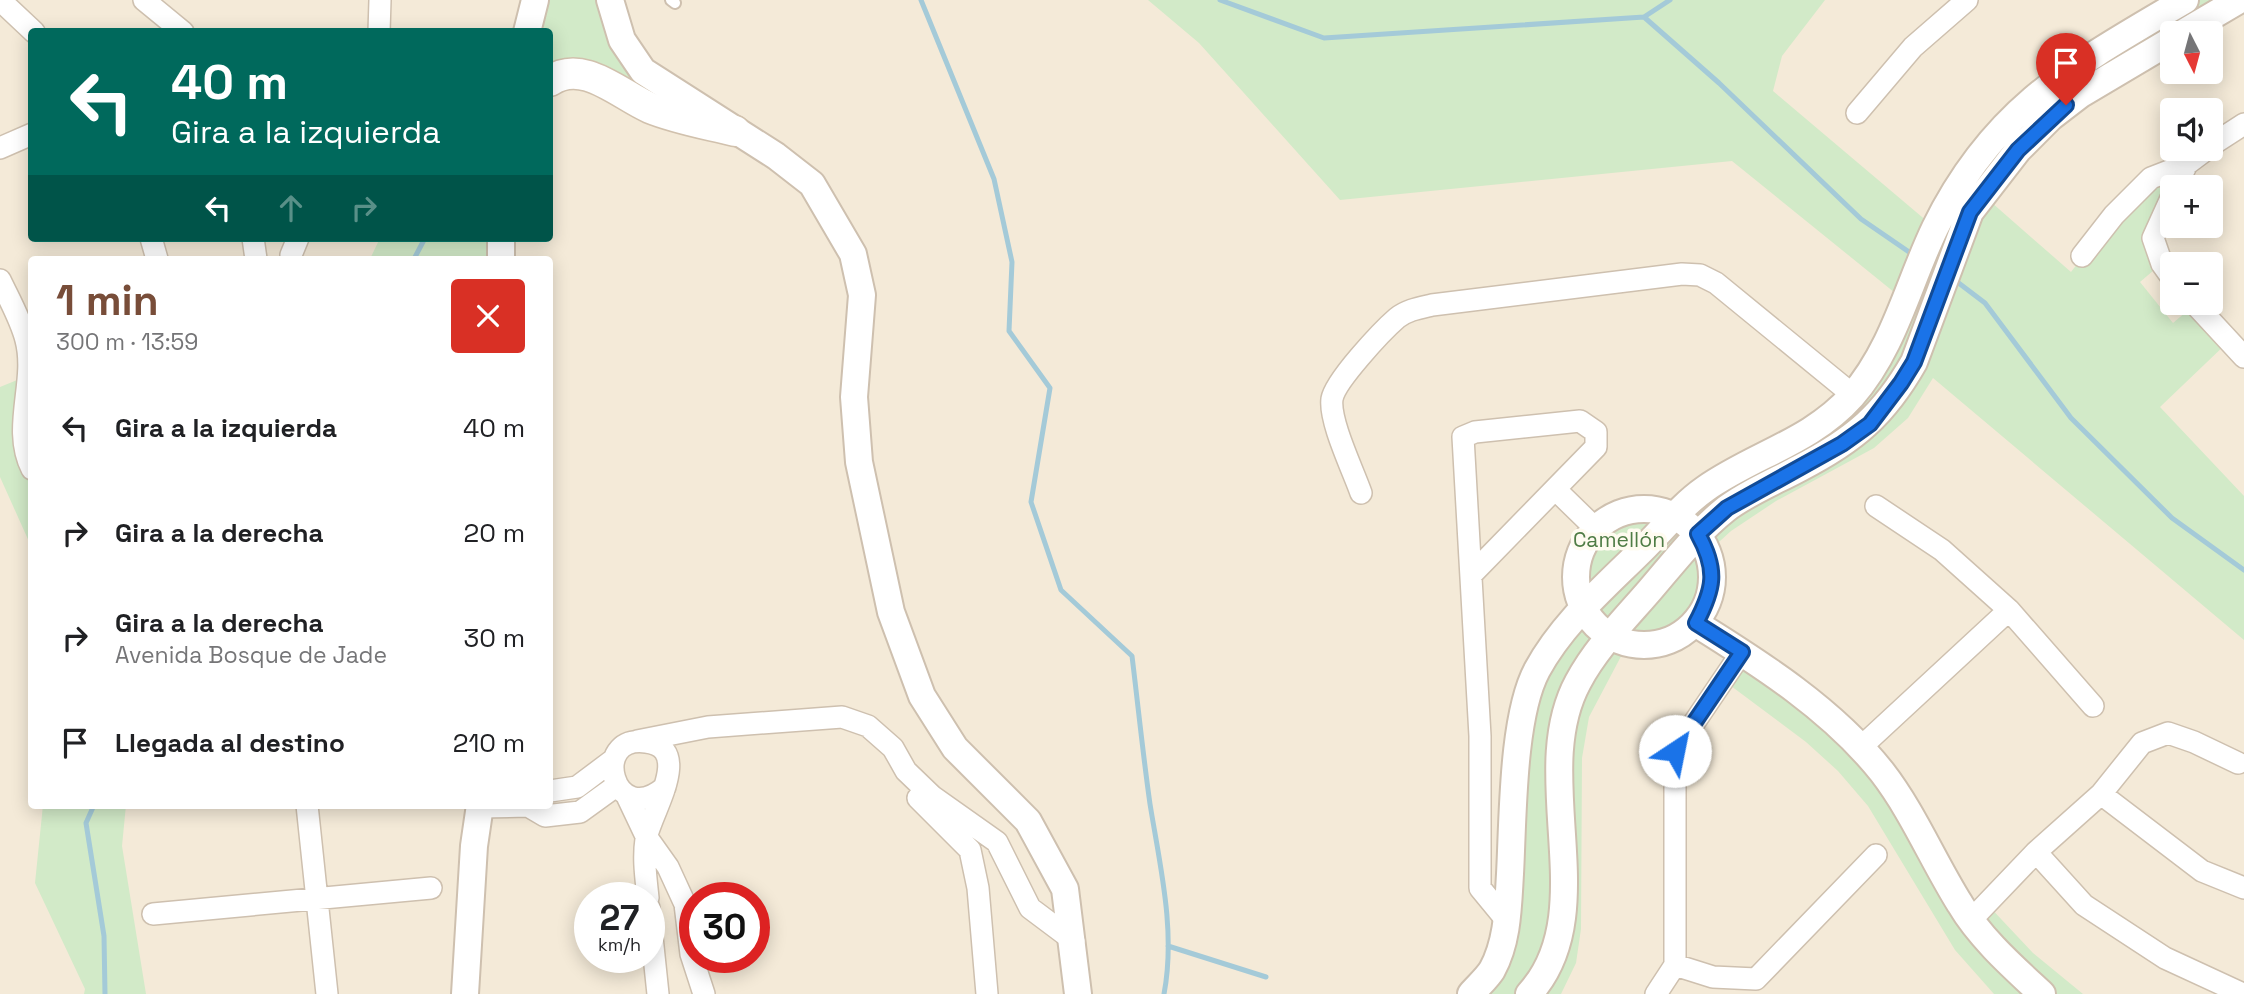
<!DOCTYPE html>
<html lang="es">
<meta charset="utf-8">
<style>
:root{--surface:#fff;--page:#f6f6f6;--text:#202124;--muted:#757577;--accent:#784d39}
body{margin:0;font-family:"Space Grotesk",sans-serif;background:var(--page);color:var(--text);height:100vh;display:flex;flex-direction:column;font-size:26px;white-space:nowrap}
*{box-sizing:border-box;margin:0}
p{font-size:23px;color:var(--muted)}
.icon{flex:none;width:38px;height:38px;fill:none;stroke:currentColor;stroke-width:2;stroke-linecap:round;stroke-linejoin:round}
.map{position:relative;flex:1;overflow:hidden}
.side{position:absolute;left:28px;top:256px;width:525px;height:553px;display:flex;flex-direction:column;background:var(--surface);border-radius:7px;box-shadow:0 4px 18px #0003}
.side>*{flex:none}
.guide{position:absolute;left:28px;top:28px;width:525px;height:214px;border-radius:7px;box-shadow:0 4px 18px #0003;background:#00695c;color:#fff;overflow:hidden}
.needle{width:46px;rotate:174deg}
.controls{position:absolute;left:2160px;top:21px;display:grid;gap:14px}
.controls a{display:grid;place-items:center;width:63px;height:63px;border-radius:7px;background:var(--surface);box-shadow:0 4px 18px #0003;font-size:35px}
.speed{position:absolute;left:574px;top:882px;display:flex;gap:14px;font-size:35px;font-weight:700;text-align:center}
.speed>*{display:grid;place-content:center;width:91px;height:91px;border-radius:50%;background:var(--surface);box-shadow:0 4px 18px #0003;line-height:1}
.speed small{font-size:18px;font-weight:400}
.speed .limit{border:10px solid #d22;background:#fff;color:#111}
.pin{position:absolute;display:grid;place-items:center;width:60px;height:60px;color:#fff;margin:-72px -30px;border-radius:50% 50% 50% 0;rotate:-45deg;box-shadow:0 0 7px #0007}
.pin .icon{rotate:45deg}
.me{position:absolute;width:77px;margin:-38px;rotate:34deg;stroke-linejoin:round;filter:drop-shadow(0 0 5px #0008)}
.turn{display:flex;align-items:center;gap:24px;height:147px;padding:0 28px;font-size:32px}
.turn .icon{width:91px;height:91px;stroke-width:2.5}
.turn b{display:block;font-size:49px;line-height:60px}
.lanes{display:flex;align-items:center;height:66px;padding:0 28px;background:#0003;justify-content:center;gap:35px;direction:ltr}
.lanes .off{opacity:.35}
.round{display:grid;place-items:center;flex:none;width:74px;height:74px;border-radius:7px;background:var(--page)}
.overview{display:flex;align-items:center;justify-content:space-between;height:119px;padding:0 28px}
h1{font-size:42px;font-weight:700;line-height:52px;color:var(--accent)}
ul{padding:0;list-style:none}
li{display:flex;align-items:center;gap:21px;height:105px;padding:0 28px}
li div{flex:1}
li b{display:block;font-size:26px}
li em{font-style:normal}
.map>svg:first-child{display:block}
.residential{fill:#f4ead8;fill-rule:evenodd}
.green{fill:#d2eac8}
.lines{fill:none;stroke-linecap:round;stroke-linejoin:round}
.stream{stroke:#a4cad8;stroke-width:5}
.service-casing{stroke:#cec0af;stroke-width:14}
.minor-casing{stroke:#cec0af;stroke-width:24}
.tertiary-casing{stroke:#cec0af;stroke-width:30}
.secondary-casing{stroke:#d1c1ad;stroke-width:33}
.service{stroke:#fff;stroke-width:10}
.minor{stroke:#fff;stroke-width:21}
.tertiary{stroke:#fff;stroke-width:26}
.secondary{stroke:#fff;stroke-width:30}
.route-casing{stroke:#114b97;stroke-width:18}
.route{stroke:#1a73e8;stroke-width:12}
.labels{text-anchor:middle;stroke-width:7;stroke-linejoin:round;paint-order:stroke}
.park-label{font-size:21px;fill:#4f7c45;stroke:#fffbf0}
</style>
<div class="map">
<svg width="2244" height="994" viewBox="0 0 2244 994">
<rect width="100%" height="100%" fill="#fcf7ea"/>
<path class="residential" d="M0,0H2244V994H0ZM32,32H550V238H32ZM2172,33H2210V72H2172ZM2172,110H2210V149H2172ZM2172,187H2210V226H2172ZM32,259H550V805H32ZM2172,264H2210V303H2172ZM590,898H649V957H590ZM695,898H754V957H695Z"/>
<path class="green" d="M535,0H610L622,40L689,103L650,107L550,81V32H527Z
M1148,0H1825L1782,56L1773,91L1935,228L1999,132L2185,0H2239L2081,94L1983,195L2071,272L2115,215L2183,168L2151,237L2161,264L2140,282L2173,323L2194,305L2228,342L2160,407L2244,496V640L1933,378L1908,418L1874,448L1776,501L1731,531L1708,552C1723,607 1682,651 1627,645L1589,717L1582,758L1581,929L1576,963L1561,994H1471L1492,970L1522,708L1582,610L1574,576L1584,542L1595,528L1608,518L1642,509L1676,516L1831,417L1905,301L1732,161L1340,200L1199,43Z
M380,238H501V259H370Z
M27,376L31,546L0,477V387Z
M1742,652L1860,748L1970,919L1986,903L2033,953L2083,994H1994L1955,950L1868,806L1838,771L1806,742L1723,680Z
M43,805H126L122,846L146,994H84L85,989L35,883Z"/>
<g class="lines">
<path class="stream" d="M921,0L994,179L1012,262L1009,331L1050,388L1031,502L1061,590L1132,656C1138,705 1143,755 1150,804C1160,866 1176,931 1164,994
M1220,0L1324,38L1644,17L1670,0
M1644,17L1719,83L1861,219L1912,254
M414,259L425,238
M1956,281L1985,303L2071,418L2172,518L2244,570
M94,805L86,823L104,936L105,994
M1168,946L1266,977"/>
<g class="service-casing">
<path id="service" d="M671,0L675,3"/>
</g>
<g class="minor-casing">
<path id="minor" d="M0,0L34,32
M144,0L183,32
M379,32L380,0
M1857,113L1913,47L1967,0
M2210,146L2244,124
M0,148L32,134
M2182,174L2187,164L2207,149
M2172,196L2153,238L2162,264L2172,278
M151,238L157,259
M253,238L256,259
M291,255L298,238
M2082,256L2114,215L2151,178L2187,164
M0,280C9,299 21,320 26,340C37,382 11,428 32,469
M2194,303L2244,357
M1555,489L1595,528
M1361,493C1353,470 1329,421 1332,399C1335,381 1382,331 1397,318C1407,310 1419,308 1432,305L1682,274L1700,275L1716,283L1853,395
M1876,506L1942,550L2009,610L2093,706
M1472,574L1596,447V432L1580,421L1475,432L1463,437L1480,736V888L1508,922
M637,741L708,727L842,717L868,726L893,748L906,771L932,796L997,842L1030,908L1074,941
M1860,748L2009,610
M550,791L577,787L613,760
M2101,794L2202,871L2244,888
M627,796L646,836L668,867L685,904L691,954L704,994
M918,798L970,850L978,888L987,994
M307,805L327,994
M480,807L528,806L545,816L580,812L616,786
M2036,852L2084,905L2165,958L2243,994
M648,898C646,878 643,859 646,839C650,814 695,748 646,742C589,734 613,831 665,787
M649,908L658,994
M153,914L431,888
M1971,920L2036,852L2101,794L2142,743L2168,733L2194,742L2238,763
M1675,965L1713,977L1756,979L1876,855
M1656,994L1675,965V751L1742,652"/>
</g>
<g class="tertiary-casing">
<path id="tertiary" d="M610,0L622,40L643,71L776,156L812,184L853,254L862,295L854,397L859,462L891,612L922,696L955,748L1028,821L1065,889L1078,994
M527,32L535,0
M2183,33L2239,0
M501,238V259
M1576 577a68 68 0 1 1 136 0a68 68 0 1 1-136 0Z
M1695,623C1761,664 1833,710 1882,772C1913,812 1933,861 1960,904C1980,938 2013,967 2042,994
M465,994L474,846L480,805
M1471,994C1478,986 1487,978 1492,970C1508,941 1508,906 1510,874C1513,819 1512,717 1537,670C1563,622 1606,586 1644,548C1663,529 1682,505 1705,489C1753,455 1811,442 1852,396C1894,348 1908,284 1935,228C1994,107 2075,65 2185,0
M1529,994C1604,912 1527,776 1578,682C1596,648 1625,619 1650,590C1674,562 1697,532 1726,509C1748,492 1776,481 1800,468C1854,440 1884,415 1914,362L1970,212L2018,150L2051,117L2081,94L2172,40"/>
</g>
<g class="secondary-casing">
<path id="secondary" d="M550,81C583,58 620,95 650,108C677,119 707,124 735,131"/>
</g>
<use href="#service" class="service"/>
<use href="#minor" class="minor"/>
<use href="#tertiary" class="tertiary"/>
<use href="#secondary" class="secondary"/>
</g>
<g class="lines">
<g class="route-casing">
<path id="route" d="M1675,751L1742,652L1696,623C1714,589 1718,570 1698,534L1727,508L1842,444L1870,424L1901,383L1914,362L1970,212L2018,150L2066,105"/>
</g>
<use href="#route" class="route"/>
</g>
<g class="labels">
<g class="park-label">
<text x="1619" y="547">Camellón</text>
</g>
</g>
</svg>
<div class="controls">
<a><svg class="needle" viewBox="-14 -14 28 28"><path d="M0-13l5 13h-10z" fill="#e53935"/><path d="M0 13l5-13h-10z" fill="#757577"/></svg></a>
<a><svg class="icon" aria-label="sound" viewBox="0 0 24 24"><path d="M4 9h4l5-4v14l-5-4H4zM17 9q2 3 0 6"/></svg></a>
<a>+</a>
<a>−</a>
</div>
<div class="speed"><div>27<small>km/h</small></div><div class="limit">30</div></div>
<div class="pin" style="left:2066px;top:105px;background:#d93025"><svg class="icon" aria-label="arrive" viewBox="0 0 24 24"><path d="M6 21V4h12l-3 4 3 4H6"/></svg></div>
<svg class="me" style="left:1675px;top:751px" viewBox="-20 -20 40 40"><circle r="19" fill="#fff"/><path d="M0-13L10 11 0 6-10 11z" fill="#1a73e8"/></svg>
<div class="guide">
<div class="turn"><svg class="icon" aria-label="left" viewBox="0 0 24 24"><path d="M17 20v-9H6M10 6l-5 5 5 5"/></svg><div><b>40 m</b>Gira a la izquierda</div></div>
<div class="lanes"><svg class="icon" aria-label="left" viewBox="0 0 24 24"><path d="M17 20v-9H6M10 6l-5 5 5 5"/></svg><svg class="icon off" aria-label="ahead" viewBox="0 0 24 24"><path d="M12 20V5M6 11l6-6 6 6"/></svg><svg class="icon off" aria-label="right" viewBox="0 0 24 24"><path d="M7 20v-9h11M14 6l5 5-5 5"/></svg></div>
</div>
<section class="side">
<div class="overview"><div><h1>1 min</h1><p>300 m · 13:59</p></div><a class="round" style="background:#d93025;color:#fff"><svg class="icon" aria-label="close" viewBox="0 0 24 24"><path d="M6 6l12 12M18 6L6 18"/></svg></a></div>
<ul>
<li><svg class="icon" aria-label="left" viewBox="0 0 24 24"><path d="M17 20v-9H6M10 6l-5 5 5 5"/></svg><div><b>Gira a la izquierda</b></div><em>40 m</em></li>
<li><svg class="icon" aria-label="right" viewBox="0 0 24 24"><path d="M7 20v-9h11M14 6l5 5-5 5"/></svg><div><b>Gira a la derecha</b></div><em>20 m</em></li>
<li><svg class="icon" aria-label="right" viewBox="0 0 24 24"><path d="M7 20v-9h11M14 6l5 5-5 5"/></svg><div><b>Gira a la derecha</b><p>Avenida Bosque de Jade</p></div><em>30 m</em></li>
<li><svg class="icon" aria-label="arrive" viewBox="0 0 24 24"><path d="M6 21V4h12l-3 4 3 4H6"/></svg><div><b>Llegada al destino</b></div><em>210 m</em></li>
</ul>
</section>
</div>
